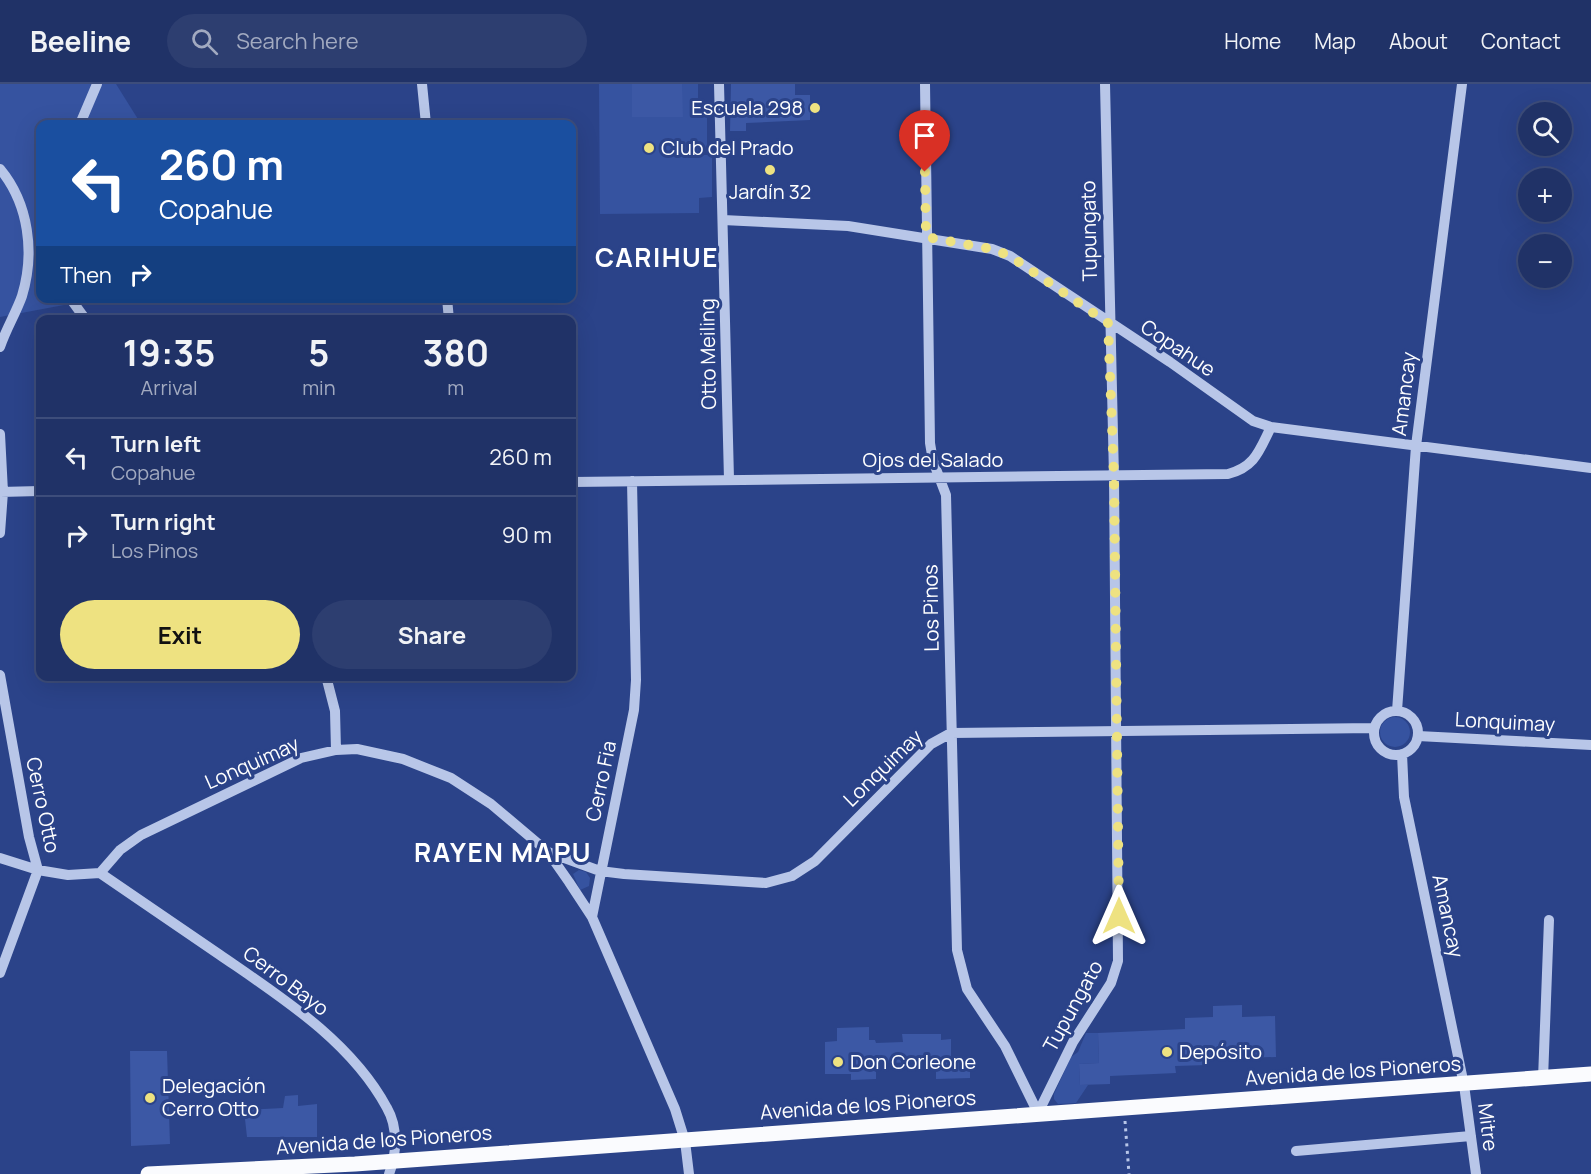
<!DOCTYPE html>
<meta charset="utf-8">
<style>
:root{--surface:#203267;--page:#2d3e70;--text:#f1f3f6;--muted:#a2aac0;--line:#3d4d7b;--accent:#eee281}
body{margin:0;font-family:Manrope,sans-serif;background:var(--page);color:var(--text);height:100vh;display:flex;flex-direction:column;font-size:22px;white-space:nowrap}
*{box-sizing:border-box;margin:0}
p{font-size:20px;color:var(--muted)}
.icon{flex:none;width:33px;height:33px;fill:none;stroke:currentColor;stroke-width:2;stroke-linecap:round;stroke-linejoin:round}
.map{position:relative;flex:1;overflow:hidden}
.sheet{position:absolute;left:36px;top:231px;width:540px;height:366px;display:flex;flex-direction:column;background:var(--surface);border-radius:12px;box-shadow:0 6px 24px #0002,0 0 0 2px var(--line)}
.sheet>*{flex:none}
.guide{position:absolute;left:36px;top:36px;width:540px;height:183px;border-radius:12px;box-shadow:0 6px 24px #0002,0 0 0 2px var(--line);background:#1a4fa0;color:#fff;overflow:hidden}
.controls{position:absolute;left:1518px;top:18px;display:grid;gap:12px}
.controls a{display:grid;place-items:center;width:54px;height:54px;border-radius:50%;background:var(--surface);box-shadow:0 6px 24px #0002,0 0 0 2px var(--line);font-size:30px}
.pin{position:absolute;display:grid;place-items:center;width:51px;height:51px;color:#fff;margin:-62px -26px;border-radius:50% 50% 50% 0;rotate:-45deg;box-shadow:0 0 6px #0007}
.pin .icon{rotate:45deg}
.me{position:absolute;width:66px;margin:-33px;rotate:0deg;stroke-linejoin:round;filter:drop-shadow(0 0 4px #0008)}
.turn{display:flex;align-items:center;gap:21px;height:126px;padding:0 24px;font-size:27px}
.turn .icon{width:78px;height:78px;stroke-width:2.5}
.turn b{display:block;font-size:42px;line-height:51px}
.then{display:flex;align-items:center;height:57px;padding:0 24px;background:#0003;gap:12px;font-size:22px}
.eta{display:flex;justify-content:space-evenly;align-items:center;height:102px;text-align:center}
.eta b{font-size:36px;font-weight:700;line-height:42px}
.primary-button{display:flex;gap:12px;margin-top:auto;padding:12px 24px}
.primary-button a{flex:1;height:69px;border-radius:36px;background:var(--accent);color:#111;font-size:24px;font-weight:700;line-height:69px;text-align:center}
.primary-button a+a{background:var(--page);color:var(--text)}
ul{padding:0;list-style:none}
li{display:flex;align-items:center;gap:18px;height:78px;padding:0 24px;border-top:2px solid var(--line)}
li div{flex:1}
li b{display:block;font-size:22px}
li em{font-style:normal}
header{display:flex;align-items:center;gap:36px;box-sizing:border-box;height:84px;padding:0 30px;background:var(--surface);border-bottom:2px solid var(--line)}
header strong{font-size:28px}
nav{display:flex;gap:33px;margin-inline-start:auto;font-size:21px}
.search{width:420px;height:54px;background:var(--page);display:flex;align-items:center;gap:15px;box-sizing:border-box;padding:0 21px;border-radius:33px;color:var(--muted);font-size:22px}
.map>svg:first-child{display:block}
.green{fill:#3653a0}
.building{fill:#3c58a5}
.lines{fill:none;stroke-linecap:round;stroke-linejoin:round}
.path{stroke:#b8c6e8;stroke-width:3;stroke-dasharray:3 4.5;stroke-linecap:butt}
.minor{stroke:#b8c6e8;stroke-width:10}
.major{stroke:#fafbfe;stroke-width:15}
.route{stroke:#eee281;stroke-width:10;stroke-dasharray:0 18}
.poi-dot{fill:#eee281;stroke:#2b4389;stroke-width:2}
.labels{text-anchor:middle;stroke-width:6;stroke-linejoin:round;paint-order:stroke}
.poi-label{font-size:20px;fill:#fff;stroke:#2b4389;text-anchor:start}
.street-label{font-size:20px;fill:#fff;stroke:#2b4389}
.district-label{font-size:26px;font-weight:bold;letter-spacing:1.5px;fill:#fff;stroke:#2b4389}
</style>
<header>
<strong>Beeline</strong>
<div class="search"><svg class="icon" aria-label="search" viewBox="0 0 24 24"><circle cx="10" cy="10" r="6"/><path d="M15 15l6 6"/></svg>Search here</div>
<nav><a>Home</a><a>Map</a><a>About</a><a>Contact</a></nav>
</header>
<div class="map">
<svg width="1591" height="1090" viewBox="0 0 1591 1090">
<rect width="100%" height="100%" fill="#2b4389"/>
<path class="green" d="M0,0H116L141,40H40V214L96,215L0,233Z
M599,0H698V33H707V66H699L698,71H712V113L699,114V129L600,130Z
M1380 648a15 15 0 1 1 30 0a15 15 0 1 1-30 0Z
M579,786L586,788L590,794L589,802L580,806L573,790Z
M1086,949H1098L1099,979L1079,980L1080,1001H1088L1076,1019L1058,1020L1054,1015V1010L1071,973L1078,968Z"/>
<path class="building" d="M632,0H682L683,33H632Z
M731,0H795V11H810V36L746,39V47H730Z
M1242,921V933L1275,932L1276,973L1208,975V981L1175,982L1176,989L1110,992V1000L1080,1001L1079,980L1099,979L1098,949L1185,945V934L1213,933V922Z
M869,943V956H875L876,959L903,958L902,950H941V956L951,955V976L970,975V994L936,995V978L876,979V995L851,996V990H825V958L837,957V944Z
M130,967H167L170,1060L131,1062Z
M298,1011V1022L317,1020V1053H247L244,1026L283,1024L285,1012Z"/>
<g class="lines">
<path class="path" d="M1125,1037L1129,1090"/>
<path class="minor" d="M422,0L426,40
M719,0L729,395
M925,0L930,359L933,377L946,411L957,866L967,905L1005,962L1038,1029
M80,40L97,0
M0,85C29,120 35,169 22,212C16,229 6,245 0,263
M723,136L848,142L992,165L1010,172L1170,278L1253,337L1271,343L1591,384
M70,214L86,236
M447,214L449,236
M0,350L3,408L0,449
M572,398L1228,390C1255,383 1259,367 1271,343
M0,408L40,407
M0,591L29,753L38,786L0,889
M326,592L335,627L336,666
M1397,627L1416,362L1462,0
M1374 649a22 22 0 1 1 44 0a22 22 0 1 1-44 0Z
M1418,652L1591,661
M1402,670L1404,713L1464,1001L1476,1090
M548,768L600,787L624,790L766,799L792,792L815,777L931,660L951,649L1374,644
M0,774L38,786L68,791L100,789L120,766L141,751L301,674L336,666L357,665L403,675L451,694L491,720L548,768L569,798L592,833L675,1025L685,1057L689,1090
M100,789C140,816 180,844 220,871C281,913 351,957 387,1024C398,1043 397,1070 389,1090
M592,833L634,626L636,596L632,397
M1543,995L1549,836
M1038,1029L1073,958L1111,899L1118,877L1114,393L1105,0
M1296,1067L1471,1052"/>
<path class="major" d="M148,1090L355,1080L1591,990"/>
</g>
<g class="lines">
<path class="route" d="M925,88L926,153L992,165L1010,172L1108,239L1114,393L1119,832"/>
</g>
<g class="poi-dot">
<circle cx="815" cy="24" r="6"/>
<circle cx="649" cy="64" r="6"/>
<circle cx="770" cy="86" r="6"/>
<circle cx="1167" cy="968" r="6"/>
<circle cx="838" cy="978" r="6"/>
<circle cx="150" cy="1014" r="6"/>
</g>
<g class="labels">
<g class="poi-label">
<text x="803" y="31" text-anchor="end">Escuela 298</text>
<text x="661" y="71">Club del Prado</text>
<text x="770" y="115" text-anchor="middle">Jardín 32</text>
<text x="1179" y="975">Depósito</text>
<text x="850" y="985">Don Corleone</text>
<text x="162" y="1009">Delegación<tspan x="162" dy="23">Cerro Otto</tspan></text>
</g>
<g class="street-label">
<text transform="translate(1089 147) rotate(-91)" y="7">Tupungato</text>
<text transform="translate(1178 264) rotate(34)" y="7">Copahue</text>
<text transform="translate(708 270) rotate(-91)" y="7">Otto Meiling</text>
<text transform="translate(1404 310) rotate(-83)" y="7">Amancay</text>
<text x="933" y="383">Ojos del Salado</text>
<text transform="translate(931 524) rotate(-91)" y="7">Los Pinos</text>
<text transform="translate(1505 638) rotate(3)" y="7">Lonquimay</text>
<text transform="translate(252 679) rotate(-24)" y="7">Lonquimay</text>
<text transform="translate(883 684) rotate(-44)" y="7">Lonquimay</text>
<text transform="translate(601 697) rotate(-78)" y="7">Cerro Fia</text>
<text transform="translate(43 721) rotate(78)" y="7">Cerro Otto</text>
<text transform="translate(1448 832) rotate(78)" y="7">Amancay</text>
<text transform="translate(286 897) rotate(37)" y="7">Cerro Bayo</text>
<text transform="translate(1073 922) rotate(-61)" y="7">Tupungato</text>
<text transform="translate(1353 987) rotate(-4)" y="7">Avenida de los Pioneros</text>
<text transform="translate(868 1021) rotate(-4)" y="7">Avenida de los Pioneros</text>
<text transform="translate(1488 1043) rotate(83)" y="7">Mitre</text>
<text transform="translate(384 1056) rotate(-4)" y="7">Avenida de los Pioneros</text>
</g>
<g class="district-label">
<text x="657" y="183">CARIHUE</text>
<text x="503" y="778">RAYEN MAPU</text>
</g>
</g>
</svg>
<div class="controls">
<a><svg class="icon" aria-label="search" viewBox="0 0 24 24"><circle cx="10" cy="10" r="6"/><path d="M15 15l6 6"/></svg></a>
<a>+</a>
<a>−</a>
</div>
<div class="pin" style="left:925px;top:88px;background:#d93025"><svg class="icon" aria-label="arrive" viewBox="0 0 24 24"><path d="M6 21V4h12l-3 4 3 4H6"/></svg></div>
<svg class="me" style="left:1119px;top:832px" viewBox="-20 -20 40 40"><path d="M0-17L14 15 0 8-14 15z" fill="#eee281" stroke="#fff" stroke-width="4"/></svg>
<div class="guide">
<div class="turn"><svg class="icon" aria-label="left" viewBox="0 0 24 24"><path d="M17 20v-9H6M10 6l-5 5 5 5"/></svg><div><b>260 m</b>Copahue</div></div>
<div class="then">Then<svg class="icon" aria-label="right" viewBox="0 0 24 24"><path d="M7 20v-9h11M14 6l5 5-5 5"/></svg></div>
</div>
<section class="sheet">
<div class="eta">
<div><b>19:35</b><p>Arrival</p></div>
<div><b>5</b><p>min</p></div>
<div><b>380</b><p>m</p></div>
</div>
<ul>
<li><svg class="icon" aria-label="left" viewBox="0 0 24 24"><path d="M17 20v-9H6M10 6l-5 5 5 5"/></svg><div><b>Turn left</b><p>Copahue</p></div><em>260 m</em></li>
<li><svg class="icon" aria-label="right" viewBox="0 0 24 24"><path d="M7 20v-9h11M14 6l5 5-5 5"/></svg><div><b>Turn right</b><p>Los Pinos</p></div><em>90 m</em></li>
</ul>
<div class="primary-button"><a>Exit</a><a>Share</a></div>
</section>
</div>
